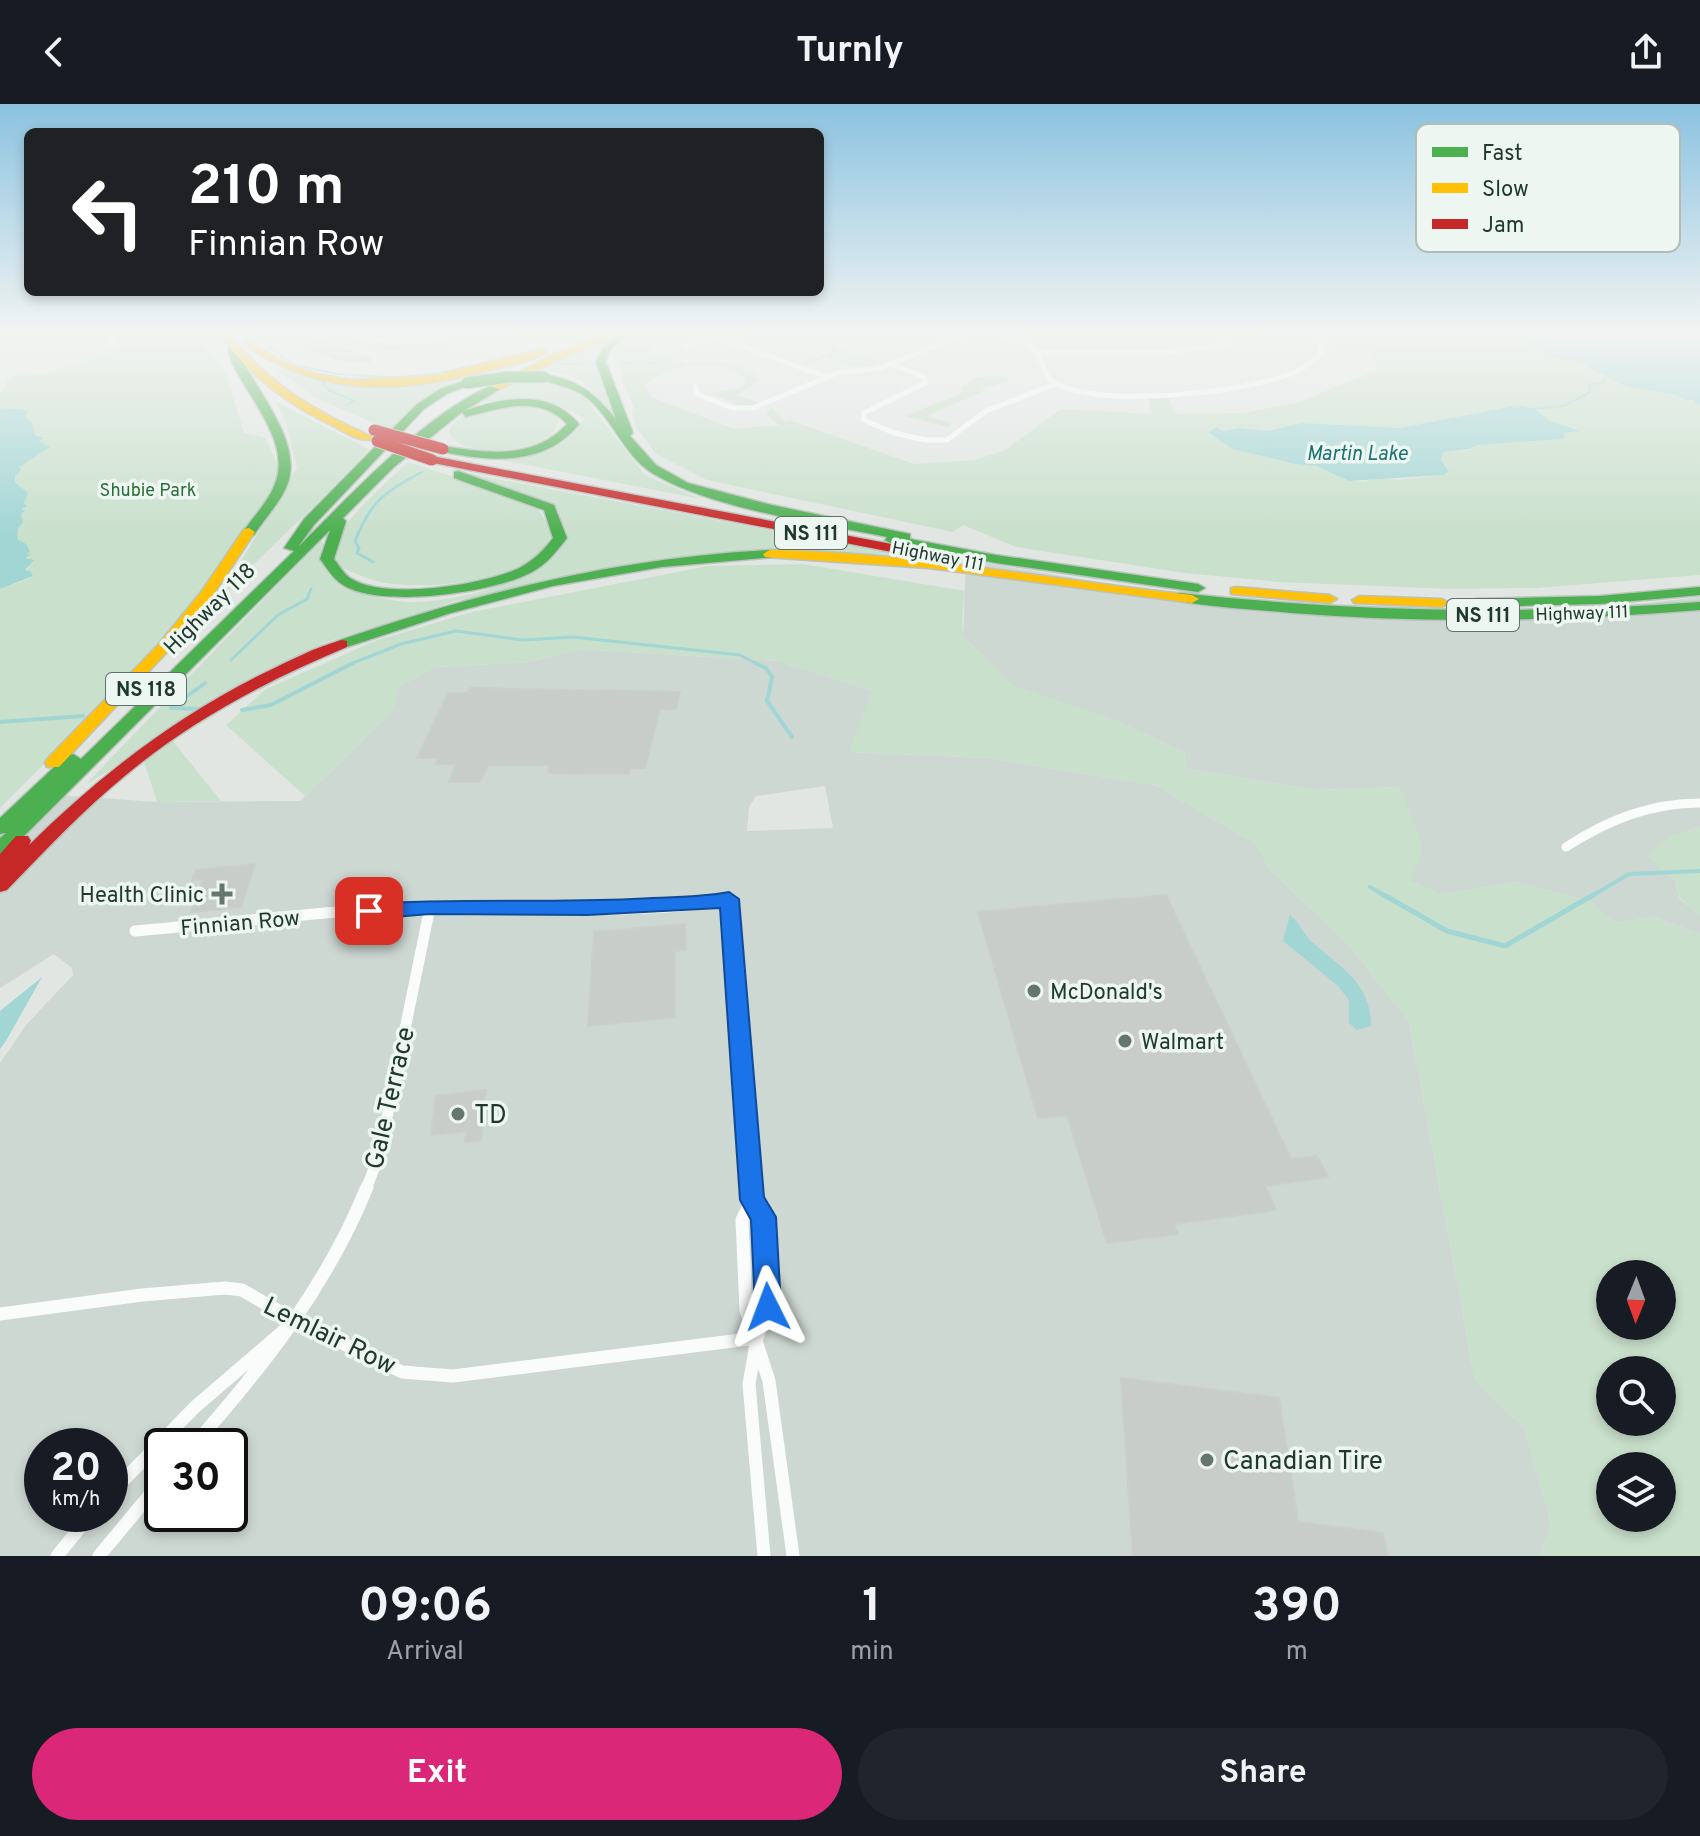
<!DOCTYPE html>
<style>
:root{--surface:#171b24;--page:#20242c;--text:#f1f3f6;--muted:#9ea1a6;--accent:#db2777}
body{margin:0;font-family:Overpass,sans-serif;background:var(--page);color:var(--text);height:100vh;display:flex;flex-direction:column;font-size:30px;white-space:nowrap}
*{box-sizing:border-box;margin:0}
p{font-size:26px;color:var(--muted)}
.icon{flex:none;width:44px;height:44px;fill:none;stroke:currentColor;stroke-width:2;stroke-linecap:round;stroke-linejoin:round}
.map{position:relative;height:1452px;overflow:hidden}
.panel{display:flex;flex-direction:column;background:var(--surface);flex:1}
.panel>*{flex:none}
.banner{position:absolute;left:24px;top:24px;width:800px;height:168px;border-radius:12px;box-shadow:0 4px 12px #0003;background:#202124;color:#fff;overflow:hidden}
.needle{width:52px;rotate:181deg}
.buttons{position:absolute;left:1596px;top:1156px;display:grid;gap:16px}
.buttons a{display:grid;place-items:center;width:80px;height:80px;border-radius:50%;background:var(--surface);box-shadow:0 4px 12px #0003;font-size:40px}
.speed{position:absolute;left:24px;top:1324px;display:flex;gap:16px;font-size:40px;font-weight:700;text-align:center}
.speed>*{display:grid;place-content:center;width:104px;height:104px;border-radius:50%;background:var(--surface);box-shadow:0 4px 12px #0003;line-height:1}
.speed small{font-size:20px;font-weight:400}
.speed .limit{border:4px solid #111;border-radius:12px;background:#fff;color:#111}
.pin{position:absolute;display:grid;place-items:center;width:68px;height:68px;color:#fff;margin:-34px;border-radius:16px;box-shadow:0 4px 12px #0006}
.me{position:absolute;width:88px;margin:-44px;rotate:357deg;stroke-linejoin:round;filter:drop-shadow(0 0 6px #0008)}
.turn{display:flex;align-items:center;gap:28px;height:168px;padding:0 32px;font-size:36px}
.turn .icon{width:104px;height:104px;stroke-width:2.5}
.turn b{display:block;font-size:56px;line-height:68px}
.eta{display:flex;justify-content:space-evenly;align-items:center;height:136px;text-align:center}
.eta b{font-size:48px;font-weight:700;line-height:56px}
.cta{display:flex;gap:16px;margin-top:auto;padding:16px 32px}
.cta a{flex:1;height:92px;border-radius:48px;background:var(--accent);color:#fff;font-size:32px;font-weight:700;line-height:92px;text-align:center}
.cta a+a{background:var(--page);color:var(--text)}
header{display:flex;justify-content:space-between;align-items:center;height:104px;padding:0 32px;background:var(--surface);font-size:36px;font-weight:700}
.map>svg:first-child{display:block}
.built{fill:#ced8d2;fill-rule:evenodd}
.green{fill:#c9e0cc;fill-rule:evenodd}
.water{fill:#a1d6d4}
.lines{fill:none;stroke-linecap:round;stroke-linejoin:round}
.stream-far3{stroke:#a1d6d4;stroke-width:2}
.stream-far2{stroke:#a1d6d4;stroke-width:3}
.stream-far1{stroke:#a1d6d4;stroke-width:4}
.stream{stroke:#a1d6d4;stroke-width:5}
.building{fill:#c8cdca;stroke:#c9cfcc;stroke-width:2}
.fast-casing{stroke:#bbc3bf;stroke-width:3}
.slow-casing{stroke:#bbc3bf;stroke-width:3}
.jam-casing{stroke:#bbc3bf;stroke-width:3}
.street-far3{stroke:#fafbfb;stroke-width:5}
.street-far2{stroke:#fafbfb;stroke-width:9}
.street-far1{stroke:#fafbfb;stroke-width:11}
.street{stroke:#fafbfb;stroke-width:13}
.fast{fill:#4caf50;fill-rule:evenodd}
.slow{fill:#ffc107;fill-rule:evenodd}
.jam{fill:#c62828;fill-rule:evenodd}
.fast-bridge-casing{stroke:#bbc3bf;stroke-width:13;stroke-linecap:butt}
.jam-bridge-casing{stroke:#bbc3bf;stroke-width:13;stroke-linecap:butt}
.fast-bridge{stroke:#4caf50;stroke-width:11}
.jam-bridge{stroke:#c62828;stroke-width:11}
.route{fill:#1a73e8;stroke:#114b97;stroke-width:2}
.poi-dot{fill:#64766d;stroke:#eef6f1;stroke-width:3}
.labels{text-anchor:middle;stroke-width:7;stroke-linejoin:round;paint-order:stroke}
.far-park-label{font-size:18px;fill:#2a6f39;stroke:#eef6f1}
.far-street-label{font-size:18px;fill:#20392e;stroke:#eef6f1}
.far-water-label{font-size:20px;font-style:italic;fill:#1b7373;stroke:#eef6f1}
.shield{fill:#eef6f1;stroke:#5e7268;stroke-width:2}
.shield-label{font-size:20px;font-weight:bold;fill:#20392e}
.street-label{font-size:22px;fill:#20392e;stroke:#eef6f1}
.poi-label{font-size:22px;fill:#20392e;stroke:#eef6f1;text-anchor:start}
.near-street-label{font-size:26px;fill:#20392e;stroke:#eef6f1}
.near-poi-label{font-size:26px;fill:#20392e;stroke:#eef6f1;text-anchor:start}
.key{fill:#eef6f1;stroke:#b0bdb6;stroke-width:2}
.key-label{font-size:22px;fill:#20392e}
</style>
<header><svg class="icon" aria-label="back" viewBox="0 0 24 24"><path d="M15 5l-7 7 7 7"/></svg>Turnly<svg class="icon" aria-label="share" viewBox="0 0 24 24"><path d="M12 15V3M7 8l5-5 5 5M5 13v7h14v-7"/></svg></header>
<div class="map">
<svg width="1700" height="1452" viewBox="0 0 1700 1452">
<rect width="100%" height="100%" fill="#e1e6e3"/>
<path class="built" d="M966,456L1176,491L1376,505L1558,509L1700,493V723L1668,733L1679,794L1700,811V830L1655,813L1615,819L1591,798L1517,778L1441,790L1410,777L1399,683L1316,686L1187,665L1184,648L1117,617L1012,582L963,532Z
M578,545L777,557L873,587L850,648L988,654L1155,681L1256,740L1270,766L1349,841L1409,918L1475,1276L1524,1324L1551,1420L1540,1452H0V959L26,921L73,871L72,864L54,850L0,884V731L43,690L157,698L300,697L391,609L400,582L435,563L531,558ZM825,682L833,724L747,727L749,703L756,692ZM42,1342H110V1410H42ZM162,1342H230V1410H162Z"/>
<path class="green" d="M183,228H192L227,271L244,329L266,334L277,360L285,367L190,514L0,704V485L28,475V467H24L29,464V455L15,434L17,415L23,406H20L25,404L12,371L42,337H38L40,336L26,314L27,307L0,305V289L7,282L6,276L13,272L46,270L109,251L112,246C136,242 160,237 183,228Z
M471,228H490L501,233C442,248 380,255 322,233C341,228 357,238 377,240C410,244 440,237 471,228Z
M641,228H670L661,232L648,248L687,260L727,258L750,267L760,276L737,291L760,299L743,303L710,289L739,285L747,277C725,250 669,260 645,280L651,293L734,325L779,321L766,310L771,304L785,318L789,316L914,360L975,356L1005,346L1061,305L1152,310L1148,293L1168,294L1176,310L1243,309L1300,298L1378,265L1371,246L1333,244L1323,232L1350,228H1479L1494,232H1516L1547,252L1580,259L1627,283L1678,292L1687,297L1691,295L1700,302V471L1536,484L1451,485L1279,478L1185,469L1016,443L963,421L953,428L707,376L656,350L637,324L632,309L634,303L622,276L623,266L611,252L616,240ZM1518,301L1534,304L1548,316L1579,326L1563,329L1565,334L1562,335L1477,341L1470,346L1443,348L1441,356L1449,365L1443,371L1397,376L1380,373L1363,378L1346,376L1313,361L1295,360L1233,345L1208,327L1219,324L1222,327L1240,324L1268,327L1301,319L1400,324Z
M608,235L597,264L601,265L602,286L610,291L615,315C586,278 586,270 536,267Z
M836,235L837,245L881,258C862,269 845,260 825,253L807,261L803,259L831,247L830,236Z
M530,256L497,272L441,286L427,293L390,326L318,295L271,262C360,292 441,272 530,256Z
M1008,272L1007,278L984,284L982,288L931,310L930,313L951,319L949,323L904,312L958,291L963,286L959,285L976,273Z
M517,275H542L569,282L583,292L645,371L701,395L501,356C535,352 567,347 584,314C539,290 525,291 475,300Z
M276,298L369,345C326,393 278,435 233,481C216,499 202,523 180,533L225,484L297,364L284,312Z
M526,300L541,302L558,313C564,347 462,360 449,328C460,300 501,303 526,300Z
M408,358L534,399L553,428C550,433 547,439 544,444C517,478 426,486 386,479C371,477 355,469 340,463C338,458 334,451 334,445C337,419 389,377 408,358Z
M460,368L955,461L853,452L727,449L659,456L455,497L324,539L85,681L321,436L340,483C364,488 394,500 418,498C466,496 547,476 567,428C552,389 496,381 460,368Z
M803,460L965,487L962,514L963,532L1012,581L1117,617L1184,648L1187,665L1316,686L1400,683L1423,743L1410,777L1441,790L1517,778L1591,798L1615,819L1655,813L1700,830V1452H1540L1551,1420L1524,1324L1475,1276L1409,918L1349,841L1270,766L1256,740L1155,681L988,654L849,648L872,587L777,557L578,545L531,558L435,563L400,582L391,609L305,692L226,621L266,585L375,537L472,508L708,462ZM1610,1170H1662V1222H1610ZM1610,1266H1662V1318H1610ZM1610,1362H1662V1414H1610Z
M172,636L221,697L157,698L144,657Z
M1700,723V811L1679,793L1677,779L1648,753L1668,733Z"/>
<path class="water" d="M1479,228H1700V302L1691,295L1688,297L1675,291L1627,283L1580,259L1547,252L1517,232H1494Z
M1518,301L1534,304L1548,316L1580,327L1563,329L1565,334L1562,335L1477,341L1470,345L1443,348L1441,356L1449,367L1443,371L1349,377L1316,362L1295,360L1232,345L1208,328L1217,323L1223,327L1240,324L1268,327L1301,319L1400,324Z
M5,304L28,306L26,313L33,321L35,331L44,334L39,337L50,343L19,363L21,366L15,372V378L28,389L24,400L27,402L22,405L25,407L21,410L23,418L18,424L17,435L26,440L30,447L26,450H31L26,454L34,456L25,466L30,467L33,472L0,485V305Z
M1290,811C1299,818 1303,829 1310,836C1339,863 1371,877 1371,922L1357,926L1349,919V896L1337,881L1283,837Z
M42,873L6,937L0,945V907Z"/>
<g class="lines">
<path class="stream-far3" d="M261,228L268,241L291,260L337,270L401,274L466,265
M622,259H631
M648,259H653
M557,260H582
M325,276L323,279L329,286L354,297L346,302
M1534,305L1564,302L1590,288L1589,281L1605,278L1604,274
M407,376L422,368"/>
<path class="stream-far2" d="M373,458L357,449L359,444L355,437C369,403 379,391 411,374
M231,556L278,511L307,495L311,485
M348,561L401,540L456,527L523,536L573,533L740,551L759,561"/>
<path class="stream-far1" d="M755,559L766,564L772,573L767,597L792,633
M171,604L205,579
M173,604L199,605
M242,606L271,601L353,559
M0,618L83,612
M1370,783L1387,793
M1590,793L1629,770L1700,767"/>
<path class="stream" d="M1384,791L1447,827L1505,842L1593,791"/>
</g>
<path class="building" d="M318,237L370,254L369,258L336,255L301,243Z
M470,584L680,588L676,605H660L645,664H631L629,670L548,669L550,661H488L480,678H449L456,660H436L439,654H417L448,589H468Z
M255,760L241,803L191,808L203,775L192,776L196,766Z
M1166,791L1291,1055L1317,1052L1328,1073L1265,1082L1276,1106L1174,1120L1178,1130L1107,1139L1067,1011L1038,1014L978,808Z
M685,820L686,846L675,847V913L588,922L594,828Z
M486,986L481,1036L465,1038L466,1027L431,1031L436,992Z
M1121,1274L1279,1294L1298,1418L1383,1429L1388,1452H1133Z"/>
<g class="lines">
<g class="fast-casing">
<path id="fast" d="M621,229L626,232L610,246L606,258L633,329L630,332L656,361L688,379L772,401L910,430V435L996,451L1198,480L1205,484L1198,488L996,459L892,440L885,436L887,433C819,419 711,405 652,369C623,351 611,310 583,291C570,282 552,281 539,273L544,270C580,277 593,288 616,315L596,258L603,243Z
M228,241L236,243C252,282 303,335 288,379C281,398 265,414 254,431L249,432L243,428C253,413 267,399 274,382C290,347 261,309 244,280C237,268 227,253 228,241Z
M467,276L472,279L471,281L448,289L424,305L314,421L298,443C350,392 429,305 496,280L500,281V285L464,307C503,294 549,284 579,320C545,363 488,358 439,347V343L443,342C487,349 534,356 567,320C539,290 501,304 466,313L462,308L394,363L343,414L346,417L334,455C339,461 343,469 350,474C384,497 486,481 521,463C535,455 544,446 553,434L544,406L454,374V368L458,367L554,401L567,434C556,448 547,460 532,468C494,489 376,506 340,479C332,473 326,463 320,455L330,426L6,750L0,751V734L6,729L0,730V714L67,651L73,650L81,655L294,447L284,444L304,415L416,301L440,285Z
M770,446L777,450L775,453L662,463L553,482L451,509L347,543H337L335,540L337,537C478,488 620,454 770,446Z
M1700,483V491L1600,500L1475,503L1468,499L1475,495L1600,492Z
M1180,489C1354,508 1526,511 1700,498V506C1564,517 1427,520 1291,509C1253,505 1212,504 1175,496V490Z"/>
</g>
<g class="slow-casing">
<path id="slow" d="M218,228H228C265,278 315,307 371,332V336C359,337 347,330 337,324C288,301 249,272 218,228Z
M612,228H626L558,256L500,285L491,283L550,252Z
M247,236L283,258L317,270L352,276L431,272L543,245L548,248C532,258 508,261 490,266C398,290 326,294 244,241V237Z
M249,424L255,428L211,494L168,547L59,663H47L45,659L47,655L158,541L201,488L244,425Z
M770,446C912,448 1051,476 1192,491L1199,495L1192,499L929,464L765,453L763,450Z
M1236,483L1330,491L1337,495L1330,499L1231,490V484Z
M1359,492L1442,495L1449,499L1442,503L1354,499L1352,496Z"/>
</g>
<g class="jam-casing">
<path id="jam" d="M432,352L902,442L909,446L902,450L428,358V354Z
M342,536L347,537V543C268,576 192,616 126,671C83,706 45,747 7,786L0,788V750L16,732H28L31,737L29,741C99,672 175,613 264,569C289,557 315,543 342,536Z"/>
</g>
<path class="street-far3" d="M107,228L114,235L111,241
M344,228C384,241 421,239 461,228
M991,228C1007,234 1030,237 1039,253C1045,263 1044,273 1055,279C1099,305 1259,289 1303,264C1310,260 1316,253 1322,248L1318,236L1307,228
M707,230L827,273
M826,230L849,228
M685,243L710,229
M1037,249L1171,248L1231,240
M891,260L924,273L925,279L864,309V316L894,329L925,336H947L986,307L1055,280
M695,282L697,290L732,304H753L837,269L881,264L969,228"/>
<path class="street-far2" d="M1566,743C1608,716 1650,699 1700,699"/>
<path class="street-far1" d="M135,827C233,819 333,805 432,803C527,801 636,813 729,795L751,1085
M366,1085L379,1052L430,803"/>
<path class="street" d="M751,1083L752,1096L763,1113L768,1203L757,1234L749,1280L764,1452
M752,1096L742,1116L746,1206L769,1277L793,1452
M0,1210L142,1191L225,1184L242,1186L296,1217L402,1268L453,1272L757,1234
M193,1342C263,1263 327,1182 367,1083
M110,1390L195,1303L287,1224
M57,1452L91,1410
M99,1452L162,1376"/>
<use href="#fast" class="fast"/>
<use href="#slow" class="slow"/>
<use href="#jam" class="jam"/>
<g class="fast-bridge-casing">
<path id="fast-bridge" d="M467,279L508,273H544"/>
</g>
<g class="jam-bridge-casing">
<path id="jam-bridge" d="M374,326L443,345
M377,337L432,356"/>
</g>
<use href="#fast-bridge" class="fast-bridge"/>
<use href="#jam-bridge" class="jam-bridge"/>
</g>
<linearGradient id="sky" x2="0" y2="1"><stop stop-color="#8bc2e0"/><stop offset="0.53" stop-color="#f2f4f2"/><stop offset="1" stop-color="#f2f4f2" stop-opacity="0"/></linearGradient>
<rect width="1700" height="431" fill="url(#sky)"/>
<path class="route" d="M729,788L739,795L764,1093L776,1113L781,1203L778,1213L768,1216L759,1213L755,1203L751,1116L740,1096L720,804L587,811L430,810L369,815L362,813L359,807L362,802L369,800C456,794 544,799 632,795C664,793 697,794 729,788Z"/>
<g class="poi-dot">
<path d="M218 778h8v8h8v8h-8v8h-8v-8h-8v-8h8z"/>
<circle cx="1034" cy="887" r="8"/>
<circle cx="1125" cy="937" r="8"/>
<circle cx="458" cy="1010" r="8"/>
<circle cx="1207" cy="1356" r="8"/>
</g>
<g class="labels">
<g class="far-park-label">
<text x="148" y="392">Shubie Park</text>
</g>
<g class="far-street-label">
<text transform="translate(938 452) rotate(11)" y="6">Highway 111</text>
<text transform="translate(1582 509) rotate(-2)" y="6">Highway 111</text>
</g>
<g class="far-water-label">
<text x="1357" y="356">Martin Lake</text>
</g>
<g class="shield">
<rect x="775" y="413" width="72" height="32" rx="6"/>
<rect x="1447" y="495" width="72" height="32" rx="6"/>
<rect x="106" y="569" width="80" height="32" rx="6"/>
</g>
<g class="shield-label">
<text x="811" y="436">NS 111</text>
<text x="1483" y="518">NS 111</text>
<text x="146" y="592">NS 118</text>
</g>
<g class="street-label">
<text transform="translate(209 504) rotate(-45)" y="8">Highway 118</text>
<text transform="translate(240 818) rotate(-5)" y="8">Finnian Row</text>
</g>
<g class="poi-label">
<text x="204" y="798" text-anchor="end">Health Clinic</text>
<text x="1050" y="895">McDonald's</text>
<text x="1141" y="945">Walmart</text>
</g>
<g class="near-street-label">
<text transform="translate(389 994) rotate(-77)" y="9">Gale Terrace</text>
<text transform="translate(330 1231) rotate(26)" y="9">Lemlair Row</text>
</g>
<g class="near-poi-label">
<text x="474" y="1019">TD</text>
<text x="1223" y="1365">Canadian Tire</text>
</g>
</g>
<rect x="1416" y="20" width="264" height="128" rx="12" class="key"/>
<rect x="1432" y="43" width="36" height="10" fill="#4caf50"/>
<rect x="1432" y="79" width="36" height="10" fill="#ffc107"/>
<rect x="1432" y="115" width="36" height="10" fill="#c62828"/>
<g class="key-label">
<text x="1482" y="56">Fast</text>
<text x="1482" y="92">Slow</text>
<text x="1482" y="128">Jam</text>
</g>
</svg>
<div class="buttons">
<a><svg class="needle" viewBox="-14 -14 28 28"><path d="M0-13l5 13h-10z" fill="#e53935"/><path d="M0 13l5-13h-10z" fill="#9ea1a6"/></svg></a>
<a><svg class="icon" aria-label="search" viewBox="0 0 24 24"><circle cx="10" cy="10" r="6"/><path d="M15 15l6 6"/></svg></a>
<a><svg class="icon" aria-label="layers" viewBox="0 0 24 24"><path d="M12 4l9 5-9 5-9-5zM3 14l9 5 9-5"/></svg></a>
</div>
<div class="speed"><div>20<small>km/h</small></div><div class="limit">30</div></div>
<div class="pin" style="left:369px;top:807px;background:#d93025"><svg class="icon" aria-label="arrive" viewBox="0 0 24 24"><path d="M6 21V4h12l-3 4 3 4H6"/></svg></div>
<svg class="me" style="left:768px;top:1203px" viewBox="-20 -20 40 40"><path d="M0-17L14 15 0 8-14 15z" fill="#1a73e8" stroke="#fff" stroke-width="4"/></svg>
<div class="banner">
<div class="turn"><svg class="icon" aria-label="left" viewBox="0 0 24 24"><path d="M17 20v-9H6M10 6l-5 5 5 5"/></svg><div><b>210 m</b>Finnian Row</div></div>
</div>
</div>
<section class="panel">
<div class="eta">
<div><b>09:06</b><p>Arrival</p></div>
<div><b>1</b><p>min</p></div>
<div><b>390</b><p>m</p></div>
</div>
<div class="cta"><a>Exit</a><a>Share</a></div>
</section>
